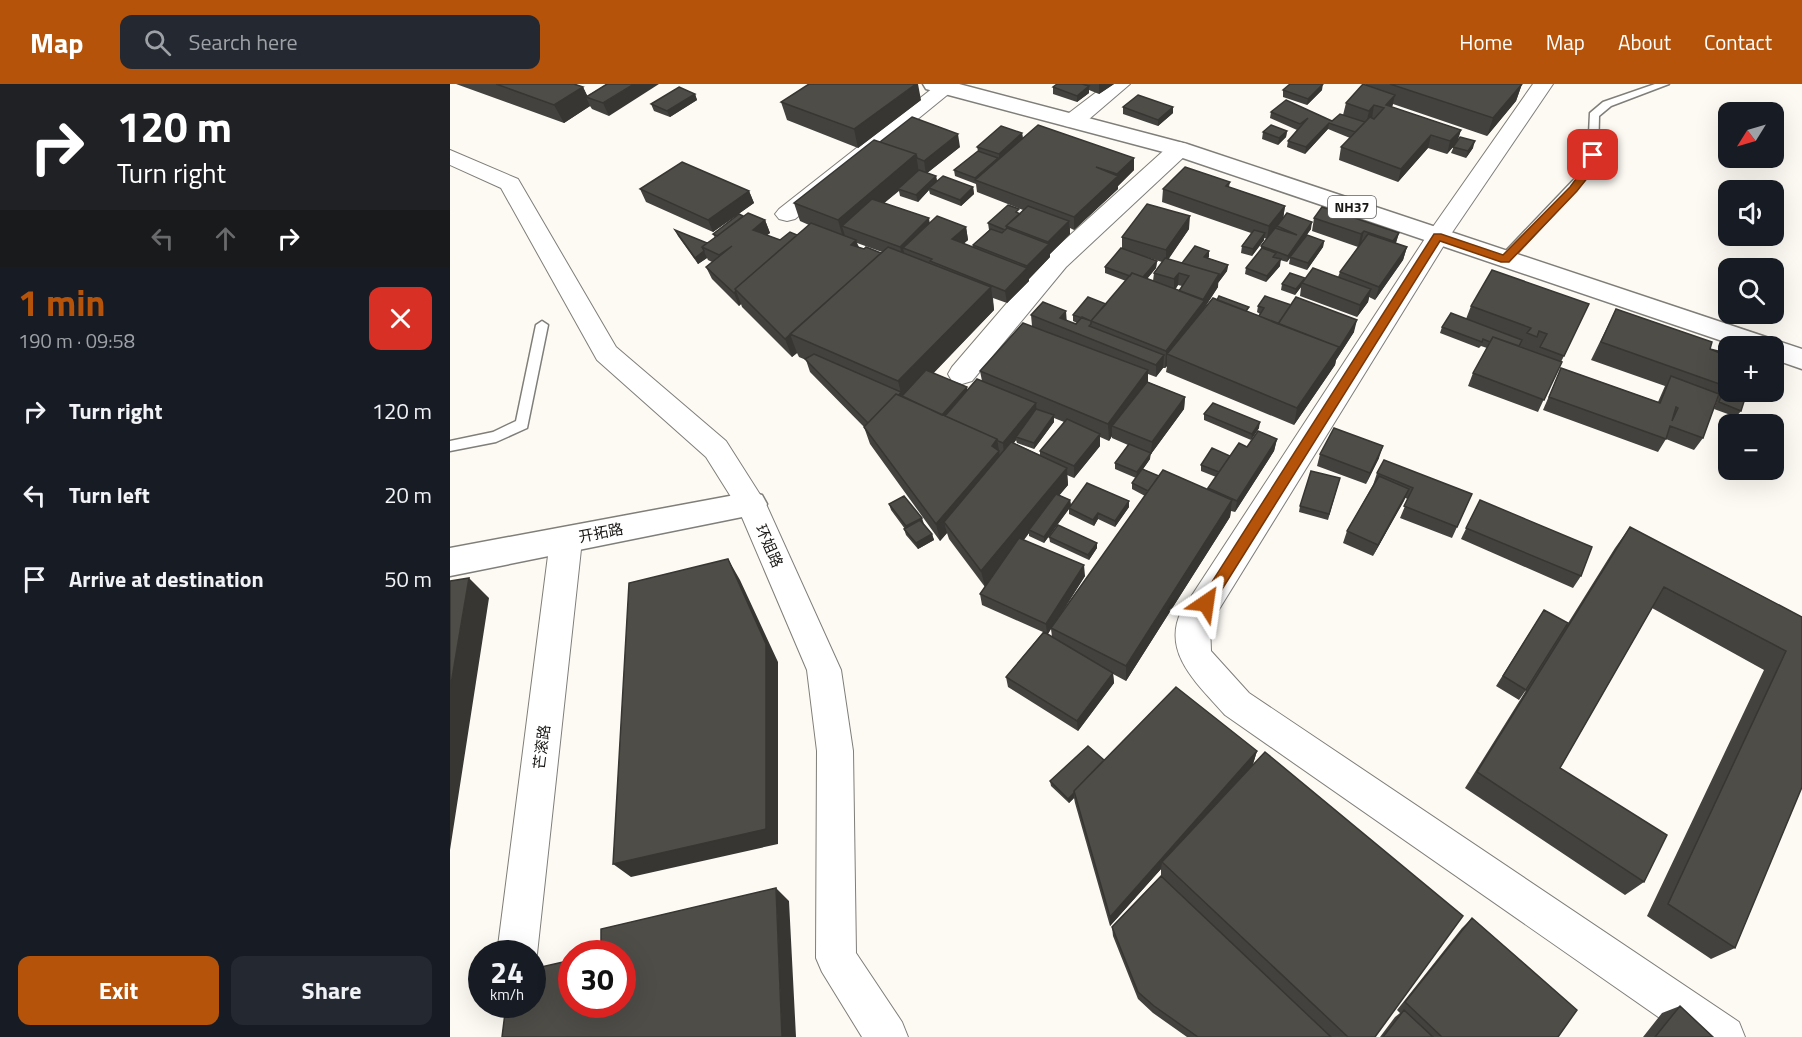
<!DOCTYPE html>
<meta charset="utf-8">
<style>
:root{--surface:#171b24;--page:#242831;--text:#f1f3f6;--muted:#9ea1a6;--accent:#b45309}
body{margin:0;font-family:"Titillium Web","Noto Sans SC",sans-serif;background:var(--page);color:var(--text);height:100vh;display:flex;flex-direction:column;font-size:22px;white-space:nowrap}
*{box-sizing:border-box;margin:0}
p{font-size:20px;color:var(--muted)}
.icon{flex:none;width:33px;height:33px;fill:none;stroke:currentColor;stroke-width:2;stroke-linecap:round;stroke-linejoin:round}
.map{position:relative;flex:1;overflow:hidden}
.details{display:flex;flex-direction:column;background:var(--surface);width:450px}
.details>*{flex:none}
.guide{background:#202124;color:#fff;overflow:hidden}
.needle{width:39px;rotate:233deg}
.controls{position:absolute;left:1268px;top:18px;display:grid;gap:12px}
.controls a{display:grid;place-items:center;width:66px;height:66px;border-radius:12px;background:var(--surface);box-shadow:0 6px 24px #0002;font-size:30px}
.speed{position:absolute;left:18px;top:856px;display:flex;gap:12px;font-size:30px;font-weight:700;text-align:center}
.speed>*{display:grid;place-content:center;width:78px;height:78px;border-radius:50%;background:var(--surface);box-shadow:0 6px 24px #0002;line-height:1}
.speed small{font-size:15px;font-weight:400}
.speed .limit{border:9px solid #d22;background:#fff;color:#111}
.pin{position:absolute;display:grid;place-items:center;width:51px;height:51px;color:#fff;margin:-26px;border-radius:12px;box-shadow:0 3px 9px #0006}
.me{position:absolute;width:66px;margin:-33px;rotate:32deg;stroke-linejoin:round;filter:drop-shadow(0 0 4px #0008)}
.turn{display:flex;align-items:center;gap:21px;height:126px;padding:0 18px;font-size:27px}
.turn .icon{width:78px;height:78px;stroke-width:2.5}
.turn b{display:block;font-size:42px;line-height:51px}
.lanes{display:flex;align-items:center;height:57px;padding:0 18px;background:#0003;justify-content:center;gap:30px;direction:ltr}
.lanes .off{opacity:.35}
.round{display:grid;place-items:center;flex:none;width:63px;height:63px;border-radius:12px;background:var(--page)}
.overview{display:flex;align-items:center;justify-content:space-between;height:102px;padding:0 18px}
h1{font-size:36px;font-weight:700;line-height:45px;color:var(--accent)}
.button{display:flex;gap:12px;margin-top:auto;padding:12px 18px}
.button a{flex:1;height:69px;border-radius:12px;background:var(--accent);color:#fff;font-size:24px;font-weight:700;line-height:69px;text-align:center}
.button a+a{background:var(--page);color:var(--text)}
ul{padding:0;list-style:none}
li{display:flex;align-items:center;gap:18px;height:84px;padding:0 18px}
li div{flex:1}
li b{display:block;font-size:22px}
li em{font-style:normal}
header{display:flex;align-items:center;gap:36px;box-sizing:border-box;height:84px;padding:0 30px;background:var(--accent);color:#fff}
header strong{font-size:28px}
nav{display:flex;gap:33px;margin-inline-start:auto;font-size:21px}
.search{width:420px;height:54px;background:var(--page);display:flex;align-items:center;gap:15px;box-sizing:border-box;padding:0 21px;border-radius:12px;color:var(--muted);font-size:22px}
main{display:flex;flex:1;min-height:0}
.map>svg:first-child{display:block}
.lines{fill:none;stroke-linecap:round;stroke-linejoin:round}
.service-casing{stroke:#807e79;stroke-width:3}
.minor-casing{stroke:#807e79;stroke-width:2}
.tertiary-casing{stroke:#807e79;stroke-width:3}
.trunk-casing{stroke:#807e79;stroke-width:3}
.service{fill:#fff;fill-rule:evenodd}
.minor{fill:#fff;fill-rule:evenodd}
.tertiary{fill:#fff;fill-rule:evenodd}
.trunk{fill:#fff;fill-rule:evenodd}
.wall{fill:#44423e;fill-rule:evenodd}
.shaded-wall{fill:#373632}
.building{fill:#4f4d48;stroke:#373632;stroke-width:1.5;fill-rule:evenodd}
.route{fill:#b45309;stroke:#753606;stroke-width:1.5}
.labels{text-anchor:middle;stroke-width:6;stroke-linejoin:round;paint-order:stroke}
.shield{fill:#fff;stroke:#5e5d5c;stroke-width:1.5}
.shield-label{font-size:14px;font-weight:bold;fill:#191816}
.street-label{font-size:15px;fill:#191816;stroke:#fff}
</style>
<header>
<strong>Map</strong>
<div class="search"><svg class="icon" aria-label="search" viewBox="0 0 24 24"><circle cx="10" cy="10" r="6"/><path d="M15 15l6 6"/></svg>Search here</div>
<nav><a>Home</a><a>Map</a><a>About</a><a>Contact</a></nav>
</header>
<main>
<section class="details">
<div class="guide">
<div class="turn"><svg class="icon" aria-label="right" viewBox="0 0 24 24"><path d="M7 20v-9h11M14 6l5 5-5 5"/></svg><div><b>120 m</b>Turn right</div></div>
<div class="lanes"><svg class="icon off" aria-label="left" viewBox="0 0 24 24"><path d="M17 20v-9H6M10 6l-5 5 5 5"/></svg><svg class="icon off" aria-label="ahead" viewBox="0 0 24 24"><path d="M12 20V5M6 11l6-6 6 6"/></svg><svg class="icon" aria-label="right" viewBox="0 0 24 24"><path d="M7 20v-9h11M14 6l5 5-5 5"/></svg></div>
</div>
<div class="overview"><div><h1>1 min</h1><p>190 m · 09:58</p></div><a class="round" style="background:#d93025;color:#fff"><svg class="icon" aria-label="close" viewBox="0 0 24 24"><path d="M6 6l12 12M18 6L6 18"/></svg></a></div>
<ul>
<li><svg class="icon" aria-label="right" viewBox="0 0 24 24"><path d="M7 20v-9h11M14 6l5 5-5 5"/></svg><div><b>Turn right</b></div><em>120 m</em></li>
<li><svg class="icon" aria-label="left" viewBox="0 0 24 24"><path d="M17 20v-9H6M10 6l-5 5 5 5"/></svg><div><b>Turn left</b></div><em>20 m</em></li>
<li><svg class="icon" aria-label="arrive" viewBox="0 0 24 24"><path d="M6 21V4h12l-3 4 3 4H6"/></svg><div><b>Arrive at destination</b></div><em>50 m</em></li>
</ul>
<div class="button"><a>Exit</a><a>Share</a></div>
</section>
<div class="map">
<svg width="1352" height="953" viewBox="0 0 1352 953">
<rect width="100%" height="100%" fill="#fdfaf4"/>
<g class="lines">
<g class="service-casing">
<path id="service" d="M1205,0H1219L1161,22L1149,32L1148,71L1142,88L1059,178H1051V172L1132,87L1138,71L1140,29L1153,18Z
M92,237L98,241L77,344L46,358L0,367V357L43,348L66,337L86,241Z"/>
</g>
<g class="minor-casing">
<path id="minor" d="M488,0H505L507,3L345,135L337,137L329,135L325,130L329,125Z
M657,0H680L631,42L623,43L615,42L612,37L615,32Z
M1083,0H1103L999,153L760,540L761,567L799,609L1289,938L1295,953H1237L775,631C750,602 711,570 731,528L980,147Z
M729,58L737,60L740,65L737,70L616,183L522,297L512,300L502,297L498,290L502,283L598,171L721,60Z
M0,66L68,95L166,263L276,357L316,420L391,586L403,667L406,869L452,938L458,953H412L372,888L366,874L367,667L357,586L288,424L256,373L147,276L51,104L0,81Z
M116,443L127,447L132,456L87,870L82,882V870H47L100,456L105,447Z"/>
</g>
<g class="tertiary-casing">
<path id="tertiary" d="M301,408L312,411L317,420L312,429L0,492V464Z"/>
</g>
<g class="trunk-casing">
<path id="trunk" d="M473,0H509L737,60L1352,265V285L1323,275V262H1287L721,70L476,5Z"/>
</g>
<use href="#service" class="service"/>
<use href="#minor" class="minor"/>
<use href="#tertiary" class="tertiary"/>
<use href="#trunk" class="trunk"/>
</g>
<path class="wall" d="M6,0H124L133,3L137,12L157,0L159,32L142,25L140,22L114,39Z
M607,0H664L649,10L639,6V9L627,18L603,10V3Z
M916,0H1072L1066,17L1037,52L943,20L942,23L1011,46L1007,58L1023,64L1016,74L1001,69L1004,62L997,70L978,64L948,98L889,76L891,63L900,54L878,45L855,70L837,63L838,57L847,46L820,34L821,28L882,37L893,31L896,19L916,1Z
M833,6H872L857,21L833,13Z
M245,10L247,16L220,33L204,27L201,20Z
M471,16L408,64L337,36L331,18Z
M673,23H723V29L708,42L673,30Z
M837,47L836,53L828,61L812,55L813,48Z
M572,49L573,55L684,74V86L668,102V105L624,146L620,144V150L600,170V173L579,195V197L557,219L543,214L544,226L483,289L517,303V306L532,297L530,287L582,242L581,231L617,237L626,240L627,239L623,237V231L656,220L676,197L655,189V183L672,165V153L739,145L718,175L732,179L759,167L758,174L778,181L777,187L768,199V203L754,225L799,228L809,232L810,230L807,228L808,222L904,248L886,276L885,281L844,341L716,288L717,282L715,284H713L706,293L698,290V298L735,313L734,325L701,370H700V375L693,385L709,392L758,406L766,393L751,387V381L780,372L797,363L827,355L824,367L785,428L781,427L780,433L676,597L663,590L664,599L628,647L558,603L556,593L593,548L532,521L530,510L535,503L499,455L497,449L490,457L420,360L414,343L360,288L356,276L349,273L347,269L342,273L292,223L291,220L289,222L262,195L256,183L262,178L258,176L257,174L248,180L228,152L225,146L257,159L265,154L263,150L293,132L315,136L320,149L317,151L330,156L347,151L359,141L350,137L344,119L430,58L510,63L477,89L486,92L487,97L523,103L524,110L511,122L480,110L479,106L468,118L450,112L449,107L434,119L480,139L516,143L518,156L513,160L523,164V161L539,146L538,139L570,129L573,126L527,108L526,100L505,92L504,86L528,67L527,63ZM407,159L432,168L431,169L414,165L409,163ZM693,172L712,178L704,189L703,197L697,195L706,184L707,177ZM728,201L732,202L729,207L725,205ZM604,334L614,338L590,367V371L564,359L566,356L567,359L584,365L604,338ZM662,352V354L678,361L665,379V385L686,394L682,399V405L695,412L608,535L635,492L574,456L579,449V452L594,459L619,425V430L644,442L648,435L665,443L679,423V417L621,421L620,416L609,411L618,401L617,391L624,394L650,362V353L659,357ZM601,545L602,553L598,550Z
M780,98L779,103L835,122L833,135L861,145L847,164L874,157L873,163L857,186L839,180L840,174L837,178L830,176V182L816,198L795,190L796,184L811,166V162L817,155L814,154V156L802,172L791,169L792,162L801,149L712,118L713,105Z
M190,105L299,107L304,119L263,148L196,118Z
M864,134L949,149L946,159L957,163L953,176L925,216L919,213L918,218L907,233L850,212L851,203L845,211L831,206L832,200L888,193L890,188L908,163L862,147Z
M1139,220L1111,278L1088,328L1018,302L1023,289L1037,264L1031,262L1029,264L990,249L992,243L1016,235L1021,222Z
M1166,225L1260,265L1276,299L1291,327L1286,333L1264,325L1269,310L1253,354L1244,366L1216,355L1208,368L1093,326L1111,284L1208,318L1215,302L1141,276Z
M754,330L809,344L801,356L754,336Z
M870,370L929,374L916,400L867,382Z
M927,389L1022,410L1002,454L950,434L958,415L955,414L923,472L893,459L897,447L923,401Z
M890,394L878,436L849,428L850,422Z
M1030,416L1131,492L1123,504L1011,455Z
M439,420L474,440L482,450L484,456L468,465L456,451L454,445H455L441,426Z
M1180,443L1352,533L1285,864L1261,875L1197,832L1314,586L1202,524L1110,684L1194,798L1175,811L1015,704L1165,464Z
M599,453L647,464L639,476L600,458Z
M1087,537L1076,606L1069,616L1046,602Z
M807,667L803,680L925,953H737L703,929L688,915L663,852L662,843L711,792V785L660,842L625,719L624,714L619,719L601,702L600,697L654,676Z
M1022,834L1108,953H930L945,933L950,929L947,926L1012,844Z
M1230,922L1263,953H1193L1212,929Z"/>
<path class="shaded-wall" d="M184,0H209L159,32L153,19Z
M466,0H468L471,16L408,64L404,45Z
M649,0H664L649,10Z
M873,0L872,6L857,21L858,15Z
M1072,0L1066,17L1037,52L1043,34Z
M639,2V9L627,18V12Z
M133,3L138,13H136L140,22L114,39L104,21Z
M245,10L247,16L220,33L217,27Z
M945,11L942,23L936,21Z
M924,21L922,34L916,40L919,27Z
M723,23V29L708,42V36Z
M879,39L878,45L855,70L856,63Z
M1011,46L1007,58L997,70L1000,57Z
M837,47L836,53L828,61L829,54Z
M572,49L573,56L549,77V70Z
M508,50L510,63L476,90L474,77Z
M981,51L978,64L948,98L951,85Z
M1025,57L1023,64L1016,74L1018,67Z
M466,70L469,89L403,146L392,142L395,152L393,154L388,136Z
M548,74L549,81L525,96L526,100L525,94Z
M684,74V86L668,102V105L624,146V133L667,93V90Z
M486,92L487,98L479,104V106L468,118L466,111Z
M523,103L524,110L511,122L510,116Z
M299,107L304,119L263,148L258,136Z
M835,122L833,135L817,155L819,142Z
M740,132L739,145L716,179V166Z
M479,134L481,147L453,164L455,173L453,175L450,163Z
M315,136L320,149L307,158L303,146Z
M619,137L620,150L600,170V173L579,195V197L557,219L555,207L577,184V182L598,161V158Z
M862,138L861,145L837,178L838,172Z
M516,143L518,156L504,168L502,155Z
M914,147L911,159L908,163L911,150Z
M815,149L814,156L802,172L803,165Z
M949,149L945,161L940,169L943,157Z
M406,156L411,174L401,161Z
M874,157L873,163L857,186L858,179Z
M957,163L953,176L925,216L929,203Z
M254,167L257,174L248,180L245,174Z
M759,167V173L754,179V173Z
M831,175L830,182L816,198L817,192Z
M707,177L706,184L691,202V196Z
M778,181L777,187L768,199L769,193Z
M729,189L728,201L724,208V195Z
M769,190L768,203L754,224L753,234L717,270V282L715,284L716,267L753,216Z
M855,194L854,200L852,199L851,203L845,211L846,205Z
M541,203L544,226L457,317L418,339L451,309L448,297Z
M921,205L918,218L907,233L910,221Z
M286,207L291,220L289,222L284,209Z
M616,227L617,240L610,234Z
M907,236L904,248L886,276L885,281L844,341L847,324Z
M340,250L347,269L342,273L335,255Z
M714,271L713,284L706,293V281Z
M698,286V304L662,342V352L659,357L658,340Z
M517,303L519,315L500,337L491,331Z
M735,313L734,325L701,370L702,358Z
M586,319L587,331L566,353V356L554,371L553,359Z
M604,331V338L584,365V359Z
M810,338L809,344L801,356L802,350Z
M650,350V362L624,394V382Z
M547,355L552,384L494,438L497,449L490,457L486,440Z
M827,355L824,367L785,428L787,417Z
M933,362L929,374L916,400L920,389Z
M701,369L700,375L686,395L687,388Z
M617,384L618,401L580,447L579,446V449L535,503L531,487Z
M959,405L954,417L923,472L928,461Z
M620,416L621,422L594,459V453Z
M782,416L780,433L676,597V582Z
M679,417V423L665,443V437Z
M648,429V435L644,442L643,436Z
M472,434L474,440L458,448L456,442Z
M482,450L484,456L468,465L466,459Z
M647,459V464L639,476L638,471Z
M278,475L290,496L328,578V760L181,793L163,780Z
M634,481L635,492L597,551L596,540Z
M19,494L39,514L0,766V606Z
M663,589L664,599L628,647L627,637Z
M807,667L803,680L712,778L711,785L660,842V833Z
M624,709V714L619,719L618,715Z
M326,804L339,817L346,953H332Z"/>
<path class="building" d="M46,0H124L133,3L104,21Z
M157,0H184L153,19L136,13Z
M359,0H466L404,45L331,18Z
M607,0H632L639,2L627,12L603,3Z
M840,0H873L858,15L833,6Z
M913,0L945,11L936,21L1011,46L1000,57L981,51L951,85L891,63L920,33L924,35L934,24L924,21L919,27L896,19Z
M940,0H1072L1043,34Z
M229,3L245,10L217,27L201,20Z
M688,11L723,23L708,36L673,23Z
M836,16L882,37L890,30L915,38L905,48L879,39L856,63L838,57L858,34L850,40L821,28Z
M462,33L508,50L474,77L467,74L466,70L430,58Z
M588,41L684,74L667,90L646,83L668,92L624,133L525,96Z
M821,41L837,47L829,54L813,48Z
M551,42L572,49L549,70L527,63Z
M1010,53L1025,57L1018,67L1003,63Z
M424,56L466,70L388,136L344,119Z
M528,67L548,74L525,94L504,86Z
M232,78L299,107L258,136L190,105Z
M735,83L780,98L776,102L835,122L819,142L713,105Z
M469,86L486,92L466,111L448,105Z
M493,92L523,103L510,116L479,104Z
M422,115L479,134L450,163L392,142Z
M697,120L740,132L716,166L672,153Z
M558,121L569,125L566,128L570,130L556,142L557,144L555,146L538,139Z
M578,122L619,137L598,158L556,142Z
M872,123L949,149L943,157L914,147L911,150L864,134Z
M298,129L315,136L303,146L330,156L340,148L347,151L285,205L286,207L284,209L256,183L282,162L269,171L252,163Z
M837,129L862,138L838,172L811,162L825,144L847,151L827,142Z
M289,130L293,132L267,152L263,150Z
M487,132L516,143L502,155L577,184L555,207L480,177L482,175L453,164Z
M361,139L406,156L401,161L414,165L416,163L431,169L335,255L285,205Z
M557,144L599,160L577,182L523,161L541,145L552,149Z
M225,146L257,159L252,163L254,167L245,174Z
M804,146L815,149L803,165L792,162Z
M918,150L957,163L929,203L890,188Z
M857,151L874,157L858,179L840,173Z
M745,162L759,167L754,173L778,181L769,193V190L732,179Z
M438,163L541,203L448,297L340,250Z
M671,164L707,177L693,193L682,189L680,192L655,183Z
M812,164L826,169L823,173L831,175L817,192L796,184Z
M715,174L769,190L753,216L729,207L739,192L729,189L724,195L704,189Z
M863,184L921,205L910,221L852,199Z
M1042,186L1139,220L1114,272L1090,263L1097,250L1089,247L1087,253L1077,249L1081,244L1021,222Z
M682,189L755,216L716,267L641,237Z
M840,189L855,194L846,205L832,200Z
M769,212L799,223L796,227L767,216Z
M815,212L841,221L828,240L809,232L814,224L808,222Z
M638,213L656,220L641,237L623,231Z
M846,213L907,236L888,266L889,263L828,240Z
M763,214L889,263L847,324L717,270Z
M593,218L616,227L610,234L626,240L632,233L641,237V240L639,242L714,271L706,281L581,231Z
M1166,225L1262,258L1260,265L1278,272V293L1275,302L1151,258Z
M1001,229L1072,256L1069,262L1043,253L1040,258L1033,255L1032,258L992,243Z
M573,239L698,286L658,340L530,287Z
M1043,253L1112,278L1094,316L1023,289Z
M1260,265L1276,269L1275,271Z
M364,270L451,308L449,311L446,310L418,339L355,275Z
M1111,284L1210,319L1221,292L1269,310L1253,354L1220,342L1216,355L1099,313ZM1226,323L1228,324L1222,337Z
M476,286L517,303L492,331L452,312Z
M527,295L586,319L553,359L548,357L547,355L495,332Z
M697,298L735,313L702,358L662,342Z
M1276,299L1278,300V308H1297L1291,327L1269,318Z
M446,310L547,355L542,362L549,367L486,440L414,343Z
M763,319L810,338L802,350L754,330Z
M586,325L604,331L584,359L566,353Z
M617,335L650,350L624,382L590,367Z
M884,344L933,362L920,389L870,370Z
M808,347L827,355L787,417L758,404L789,359L797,363Z
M561,358L617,384L531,487L494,438Z
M679,360L701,369L687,388L665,379Z
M762,364L780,372L769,388L751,381Z
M934,376L1022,410L1007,443L954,422L963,404L927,389Z
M692,385L709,392L698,407L682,399Z
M713,386L782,416L676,582L601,544Z
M861,387L890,394L879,430L850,422Z
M929,392L959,405L928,461L897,447Z
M637,399L679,417L665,437L648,429L643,436L619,424Z
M606,410L620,416L594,453L579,446Z
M454,412L472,434L456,442L439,420Z
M1030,416L1142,463L1131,492L1016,444Z
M470,436L482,450L466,459L454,445Z
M608,441L647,459L638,471L599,453Z
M1180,443L1352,533V703L1285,864L1218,820L1336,567L1214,503L1110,684L1217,751L1194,798L1027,688Z
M569,454L634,481L596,540L530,510Z
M278,475L316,560V745L163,780L179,499Z
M19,494L0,606V497Z
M1094,526L1118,539L1076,606L1053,592Z
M594,548L663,589L627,637L556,593Z
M726,603L807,667L660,833L624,707Z
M638,662L654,676L624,707V709L618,715L600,697Z
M815,668L1013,832L925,953H898L712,778Z
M711,792L881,953H748L704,922L688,908L662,843Z
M326,804L332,953H52L56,921H82V885L122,876V921H172V870H145L151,869V845Z
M1022,834L1127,926L1108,953H992L955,918Z
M1230,922L1263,953H1205Z
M954,926L983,953H933Z"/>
<path class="route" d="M1140,69L1148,71L1142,88L1127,107L1059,178H1051L990,157L761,523H751L749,519L751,515L984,150H991L1053,171L1120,103L1132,87Z"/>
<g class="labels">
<rect class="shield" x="878" y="112" width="48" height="22" rx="4.5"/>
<g class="shield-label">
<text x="902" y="128">NH37</text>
</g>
<g class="street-label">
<text transform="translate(151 449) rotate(-11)" y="5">开拓路</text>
<text transform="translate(319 462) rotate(66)" y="5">环姐路</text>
<text transform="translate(92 663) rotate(-83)" y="5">芒滚路</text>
</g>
</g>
</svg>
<div class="controls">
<a><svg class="needle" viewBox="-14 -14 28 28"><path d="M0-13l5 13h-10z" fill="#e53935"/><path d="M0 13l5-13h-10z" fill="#9ea1a6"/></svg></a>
<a><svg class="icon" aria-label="sound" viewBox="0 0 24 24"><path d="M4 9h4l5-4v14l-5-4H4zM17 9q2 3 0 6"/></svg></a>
<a><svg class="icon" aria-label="search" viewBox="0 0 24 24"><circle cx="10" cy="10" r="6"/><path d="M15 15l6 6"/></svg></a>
<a>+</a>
<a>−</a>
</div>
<div class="speed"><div>24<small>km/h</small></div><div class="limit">30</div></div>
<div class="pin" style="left:1143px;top:71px;background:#d93025"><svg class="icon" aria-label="arrive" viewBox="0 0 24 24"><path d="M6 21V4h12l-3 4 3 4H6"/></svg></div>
<svg class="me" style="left:756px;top:519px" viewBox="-20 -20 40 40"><path d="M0-17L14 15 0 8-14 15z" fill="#b45309" stroke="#fff" stroke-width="4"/></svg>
</div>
</main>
